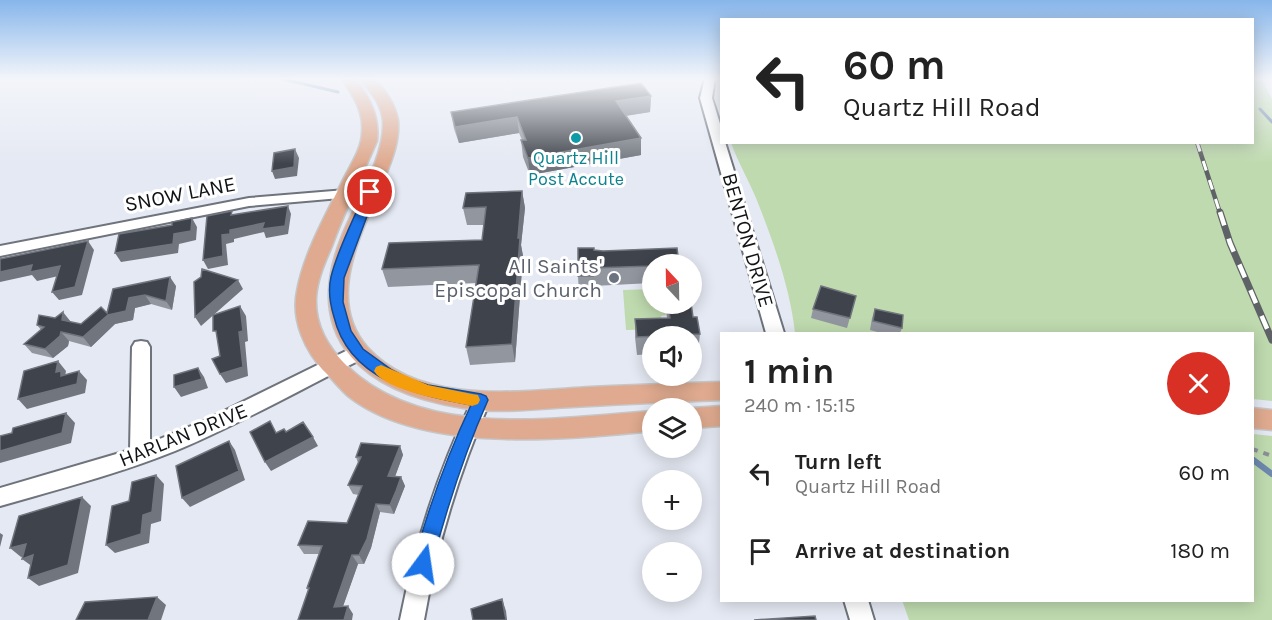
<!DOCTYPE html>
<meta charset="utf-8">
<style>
:root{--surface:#fff;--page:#f2f2f2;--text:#222;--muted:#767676}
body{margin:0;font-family:Karla,sans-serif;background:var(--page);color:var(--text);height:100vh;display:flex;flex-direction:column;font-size:22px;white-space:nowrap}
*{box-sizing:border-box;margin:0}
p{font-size:20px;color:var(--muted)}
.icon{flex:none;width:33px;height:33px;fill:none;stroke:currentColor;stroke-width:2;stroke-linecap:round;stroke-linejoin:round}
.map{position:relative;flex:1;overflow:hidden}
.drawer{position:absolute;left:720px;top:332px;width:534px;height:270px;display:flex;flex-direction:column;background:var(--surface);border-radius:0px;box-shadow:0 3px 15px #0003}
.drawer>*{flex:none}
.banner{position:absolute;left:720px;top:18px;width:534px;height:126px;border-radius:0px;box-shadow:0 3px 15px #0003;background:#fff;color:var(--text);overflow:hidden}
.needle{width:39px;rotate:338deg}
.controls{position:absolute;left:642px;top:254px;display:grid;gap:12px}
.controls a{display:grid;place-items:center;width:60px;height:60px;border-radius:50%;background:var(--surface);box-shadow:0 3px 15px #0003;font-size:30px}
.pin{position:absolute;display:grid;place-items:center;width:51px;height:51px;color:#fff;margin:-26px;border:3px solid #fff;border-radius:50%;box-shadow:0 2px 6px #0007}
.me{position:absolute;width:66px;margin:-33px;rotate:14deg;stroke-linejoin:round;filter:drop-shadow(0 0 4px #0008)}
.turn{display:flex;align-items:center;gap:21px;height:126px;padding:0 24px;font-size:27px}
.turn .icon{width:78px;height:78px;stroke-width:2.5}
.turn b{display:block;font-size:42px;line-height:51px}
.round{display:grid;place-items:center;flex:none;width:63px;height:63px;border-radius:32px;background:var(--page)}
.head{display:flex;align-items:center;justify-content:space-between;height:102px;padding:0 24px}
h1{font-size:36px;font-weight:700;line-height:45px}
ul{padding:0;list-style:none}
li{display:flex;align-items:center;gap:18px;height:78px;padding:0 24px}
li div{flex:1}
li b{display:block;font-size:22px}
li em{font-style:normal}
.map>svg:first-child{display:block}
.green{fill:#bfdaaf}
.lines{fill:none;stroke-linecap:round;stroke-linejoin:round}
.stream-far1{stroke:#6e88ae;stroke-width:3}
.stream{stroke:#6e88ae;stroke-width:6}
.minor-casing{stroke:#6f737c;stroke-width:4}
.major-casing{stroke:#c6c6c7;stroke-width:3}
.path{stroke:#8c8f96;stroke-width:4;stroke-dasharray:6 6;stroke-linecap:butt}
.minor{fill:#fff;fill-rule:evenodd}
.major{fill:#dfaa8f;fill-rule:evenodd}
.rail-far1-casing{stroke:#5e6166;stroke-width:4.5}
.rail-casing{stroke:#5e6166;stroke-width:7}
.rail-far1{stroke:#fff;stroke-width:3;stroke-dasharray:10;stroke-linecap:butt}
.rail{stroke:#fff;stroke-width:4.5;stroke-dasharray:14;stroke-linecap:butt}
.wall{fill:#92969f}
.shaded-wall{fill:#71757d}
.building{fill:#3f434b;stroke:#71757d;stroke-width:1.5}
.route{fill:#1a73e8;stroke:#114b97;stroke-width:1.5}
.slow{fill:#f59e0b}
.culture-dot{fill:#0f9aa8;stroke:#fff;stroke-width:2}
.worship-dot{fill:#6b7280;stroke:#fff;stroke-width:2}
.labels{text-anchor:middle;stroke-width:6;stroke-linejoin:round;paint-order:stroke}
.far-culture-label{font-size:18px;fill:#0d838f;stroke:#fff}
.street-label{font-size:21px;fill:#101215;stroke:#fff}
.worship-label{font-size:21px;fill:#5b616d;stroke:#fff;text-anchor:end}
</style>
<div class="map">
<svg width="1272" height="620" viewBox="0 0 1272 620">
<rect width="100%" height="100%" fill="#e5e9f3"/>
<path class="green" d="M1253,78H1261L1272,99V401L1253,399L1252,333H795C790,287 773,241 756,198C748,179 738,162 731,143L1252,142Z
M652,289V303H665L666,315L661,316L663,329L626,330L623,290Z
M1253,434L1272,436V620H909L902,600H1252Z"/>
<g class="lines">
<path class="stream-far1" d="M279,78L338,92
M1260,109L1272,122"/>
<path class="stream" d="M1252,459L1272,474"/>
<g class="minor-casing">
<path id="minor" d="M705,78H715L712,98L722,130V142H725L784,333H766L700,98Z
M370,188L377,192L375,195L249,206L0,256V246L249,198Z
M141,341L147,342L150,347V443L208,419L352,348L358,347L364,348L367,353L364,358C301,389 240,424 175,451C118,474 59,489 0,506V488L130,450L132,347L135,342Z
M481,394L488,396L490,401C459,472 437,544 424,620H400C415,544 438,471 472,401L474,396Z
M844,600H868L874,620H850Z"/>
</g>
<g class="major-casing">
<path id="major" d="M341,78H355C369,97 380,116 377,141C362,176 345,210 332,246C325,262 317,280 316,298C315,326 328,347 347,366C424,440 554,418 652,411V431C565,440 421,454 348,396C340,389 333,380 326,373C305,352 291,320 297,291C304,252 327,213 344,178C351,164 362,148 362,132C364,111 352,94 341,78Z
M359,78H373C385,89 395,104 398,120C400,140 392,160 385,177C364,229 323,298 368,348C421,406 520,391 590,387C634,385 678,383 722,382V400C671,402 621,404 572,407C535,409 499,414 463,408C365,393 300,340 342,236C355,203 385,157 383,121C381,102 370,92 359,78Z
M722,406V426L692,428V408Z
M1252,408L1272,410V430L1252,428Z"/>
</g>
<path class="path" d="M1252,449L1272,456"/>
<use href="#minor" class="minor"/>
<use href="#major" class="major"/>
<g class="rail-far1-casing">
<path id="rail-far1" d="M1197,142L1220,213"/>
</g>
<g class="rail-casing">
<path id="rail" d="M1220,212L1230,243L1272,340"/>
</g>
<use href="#rail-far1" class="rail-far1"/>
<use href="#rail" class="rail"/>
</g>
<path class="wall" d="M651,96L650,112L626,116L641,138V155L530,175L523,157L521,140H522L519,133L459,143L454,129L451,112Z
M522,191L525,208L521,245L523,256L515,362L470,365L466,347L476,283L388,287L382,269L482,240L484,225H467L463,208Z
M594,250L652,264V283L593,286L594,293L579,294L578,276Z
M176,286L172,310L151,304L135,308L133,320L115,324L91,347L69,341L68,346L53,358L32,353L24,344L41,330L37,325L71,322L81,324L107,313L113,289Z
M856,296L847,328L811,318L813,309Z
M665,303H691L693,317L700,334L698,351L692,352V336H652V354L637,355L635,337V319L667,318Z
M875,309L902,328L900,333H881L870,330L872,318Z
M400,446L403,455L395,476L401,477L405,486L394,514L380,512L371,548L364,564H358L343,606L353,614L308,590L307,588L319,554H304L298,545L347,523L359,495L353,494L348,485L358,463L356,457Z"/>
<path class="shaded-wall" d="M651,96L650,112L617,117L616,101Z
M517,117L519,133L459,143L455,127Z
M641,138V155L530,175L528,158Z
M295,149L299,158L297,176L275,179L272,171Z
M522,191L525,208L521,245L523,256L515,362L512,344L518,238Z
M288,206L291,214L288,234L266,238L264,232L234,239V242L226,244L228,265L208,269L203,260L222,235L230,230Z
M192,218L197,227L196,240L179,244L178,253L121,262L115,253L174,234Z
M88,241L94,250L82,295L59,300L52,292Z
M32,265L60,266L67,274L37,281L32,275L0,282V272Z
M170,277L176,286L172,310L166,301Z
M238,280L243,289L201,326L195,317Z
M145,295L151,304L135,308L133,320L115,324L91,347L83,337L108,315L129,298Z
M240,306L246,316L248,341L245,342L248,376L226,383L220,374L239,332Z
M63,312L71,322L62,320Z
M61,332L69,341L68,346L53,358L45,349Z
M58,361L66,371L65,376L70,380L56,372Z
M198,368L204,377L208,388L181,397L174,387Z
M79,371L87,380L85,393L27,409L18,399Z
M66,413L75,423L71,443L0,463V451Z
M313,437L318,446L271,471L265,462Z
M229,441L235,450L245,480L190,507L182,498Z
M400,446L403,455L392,485L388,476Z
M156,475L164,484L161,521L151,524L149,543L115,553L106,545L143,515Z
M401,477L405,486L394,514L390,505Z
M82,497L91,506L78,573L39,586L28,578Z
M376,504L380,512L371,548L364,564L359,555Z
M0,533L3,535L0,547Z
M26,544L36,552L21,557L10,548Z
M33,555V567L22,559Z
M352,555L358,564L340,615L334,607Z
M157,597L166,605L161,620H148Z
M502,599L506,611L507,620H506Z
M348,606L353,614L352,620H344Z"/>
<path class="building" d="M641,83L651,96L616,101L641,138L528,158L521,140H526L517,117L455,127L451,112Z
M295,149L294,167L272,171L274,153Z
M522,191L518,238H520L512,344L466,347L479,265L382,269L389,243L482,240L486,207L463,208L466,193Z
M288,206L285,226L262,229L264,223L230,230V234L222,235L223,256L203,260L207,216L232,211L231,215Z
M192,218L191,231L174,234L173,244L115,253L119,234L172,225V222Z
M88,241L75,287L52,292L60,266L30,272L32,265L0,272V259Z
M578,248H594V250L603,251L677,248L679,264H652V266L592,268L593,276H578Z
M202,269L238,280L195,317L194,282L201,277Z
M170,277L166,301L145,295L129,298L126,311L108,315L83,337L61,332L60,336L45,349L24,344L44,327L37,325L39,315L55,318L63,312L62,320L81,324L101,307L107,313L113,289Z
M821,286L856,296L850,318L813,309Z
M668,303H691L693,317H697L700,334L637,337L635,319L670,318Z
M240,306L243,331L239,332L243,367L220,374L212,359L220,356L216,331H213V315Z
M875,309L903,315L902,328L873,321Z
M58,361L56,372L61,371V376L79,371L77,384L18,399L24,371Z
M198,368L202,379L174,387V375Z
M66,413L62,433L0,451V436L12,433L13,428Z
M270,421L276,433L284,429L286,432L303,422L313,437L265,462L250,432Z
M229,441L239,471L182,498L176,466Z
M361,443L400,446L388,476L401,477L396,491L390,505L376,504L367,539L359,555H352L334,607L348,606L344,620H298L309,588H307L322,546L298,545L308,521L347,523L362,486L348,485L361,457H356Z
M156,475L152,512L143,515L141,534L106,545L112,506L129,501L132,482Z
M82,497L68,565L28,578L33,555L22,559L26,544L10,548L19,516Z
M157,597L148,620H76L85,602Z
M502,599L506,620H473L471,609Z
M815,616L816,620H754Z"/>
<linearGradient id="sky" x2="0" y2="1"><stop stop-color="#87b6eb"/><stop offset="0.48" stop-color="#f3f5fa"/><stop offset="1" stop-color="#f3f5fa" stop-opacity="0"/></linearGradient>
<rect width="1272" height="164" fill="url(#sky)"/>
<path class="route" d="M370,188L376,192L344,278L343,302L351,331L363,349L392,370L409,379L428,385L481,394L486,396L488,400C464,454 447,507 432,564L429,570L423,573L416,570L413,564C428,509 447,456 471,405C416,395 349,380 334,317C330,304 328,290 331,277C338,248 354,219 365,192Z"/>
<path class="slow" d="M381,365L428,385L472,394L478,395L480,400L478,404L472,406C449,401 386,391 374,371L376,367Z"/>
<circle class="culture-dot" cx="576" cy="138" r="6"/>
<circle class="worship-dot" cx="614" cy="278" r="6"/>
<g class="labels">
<g class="far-culture-label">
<text x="576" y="164">Quartz Hill<tspan x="576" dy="21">Post Accute</tspan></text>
</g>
<g class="street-label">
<text transform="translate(180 194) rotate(-11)" y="7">SNOW LANE</text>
<text transform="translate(748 240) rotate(74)" y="7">BENTON DRIVE</text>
<text transform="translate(183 435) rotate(-22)" y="7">HARLAN DRIVE</text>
</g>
<g class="worship-label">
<text x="602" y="273">All Saints'<tspan x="602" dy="24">Episcopal Church</tspan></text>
</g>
</g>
</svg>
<div class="controls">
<a><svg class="needle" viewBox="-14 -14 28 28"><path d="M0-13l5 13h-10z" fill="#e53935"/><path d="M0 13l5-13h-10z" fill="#767676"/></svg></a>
<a><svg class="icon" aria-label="sound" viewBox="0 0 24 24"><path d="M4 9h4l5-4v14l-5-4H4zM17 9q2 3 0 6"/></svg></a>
<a><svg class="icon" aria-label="layers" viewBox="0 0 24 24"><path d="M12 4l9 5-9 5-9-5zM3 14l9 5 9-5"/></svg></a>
<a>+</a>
<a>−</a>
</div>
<div class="pin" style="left:370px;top:192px;background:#d93025"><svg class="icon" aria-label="arrive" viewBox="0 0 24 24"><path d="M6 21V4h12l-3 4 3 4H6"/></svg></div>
<svg class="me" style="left:423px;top:564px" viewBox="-20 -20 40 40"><circle r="19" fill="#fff"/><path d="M0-13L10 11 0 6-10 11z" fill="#1a73e8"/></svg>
<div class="banner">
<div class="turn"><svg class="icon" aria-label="left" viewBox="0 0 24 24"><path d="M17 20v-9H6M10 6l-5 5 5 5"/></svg><div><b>60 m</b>Quartz Hill Road</div></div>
</div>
<section class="drawer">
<div class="head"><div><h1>1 min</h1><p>240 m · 15:15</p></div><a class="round" style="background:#d93025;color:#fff"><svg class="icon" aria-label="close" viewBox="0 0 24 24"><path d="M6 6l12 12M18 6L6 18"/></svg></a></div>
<ul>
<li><svg class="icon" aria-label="left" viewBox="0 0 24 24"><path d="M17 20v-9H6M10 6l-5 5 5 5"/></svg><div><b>Turn left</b><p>Quartz Hill Road</p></div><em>60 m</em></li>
<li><svg class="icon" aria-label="arrive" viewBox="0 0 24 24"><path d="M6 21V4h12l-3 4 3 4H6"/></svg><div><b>Arrive at destination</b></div><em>180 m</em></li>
</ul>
</section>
</div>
